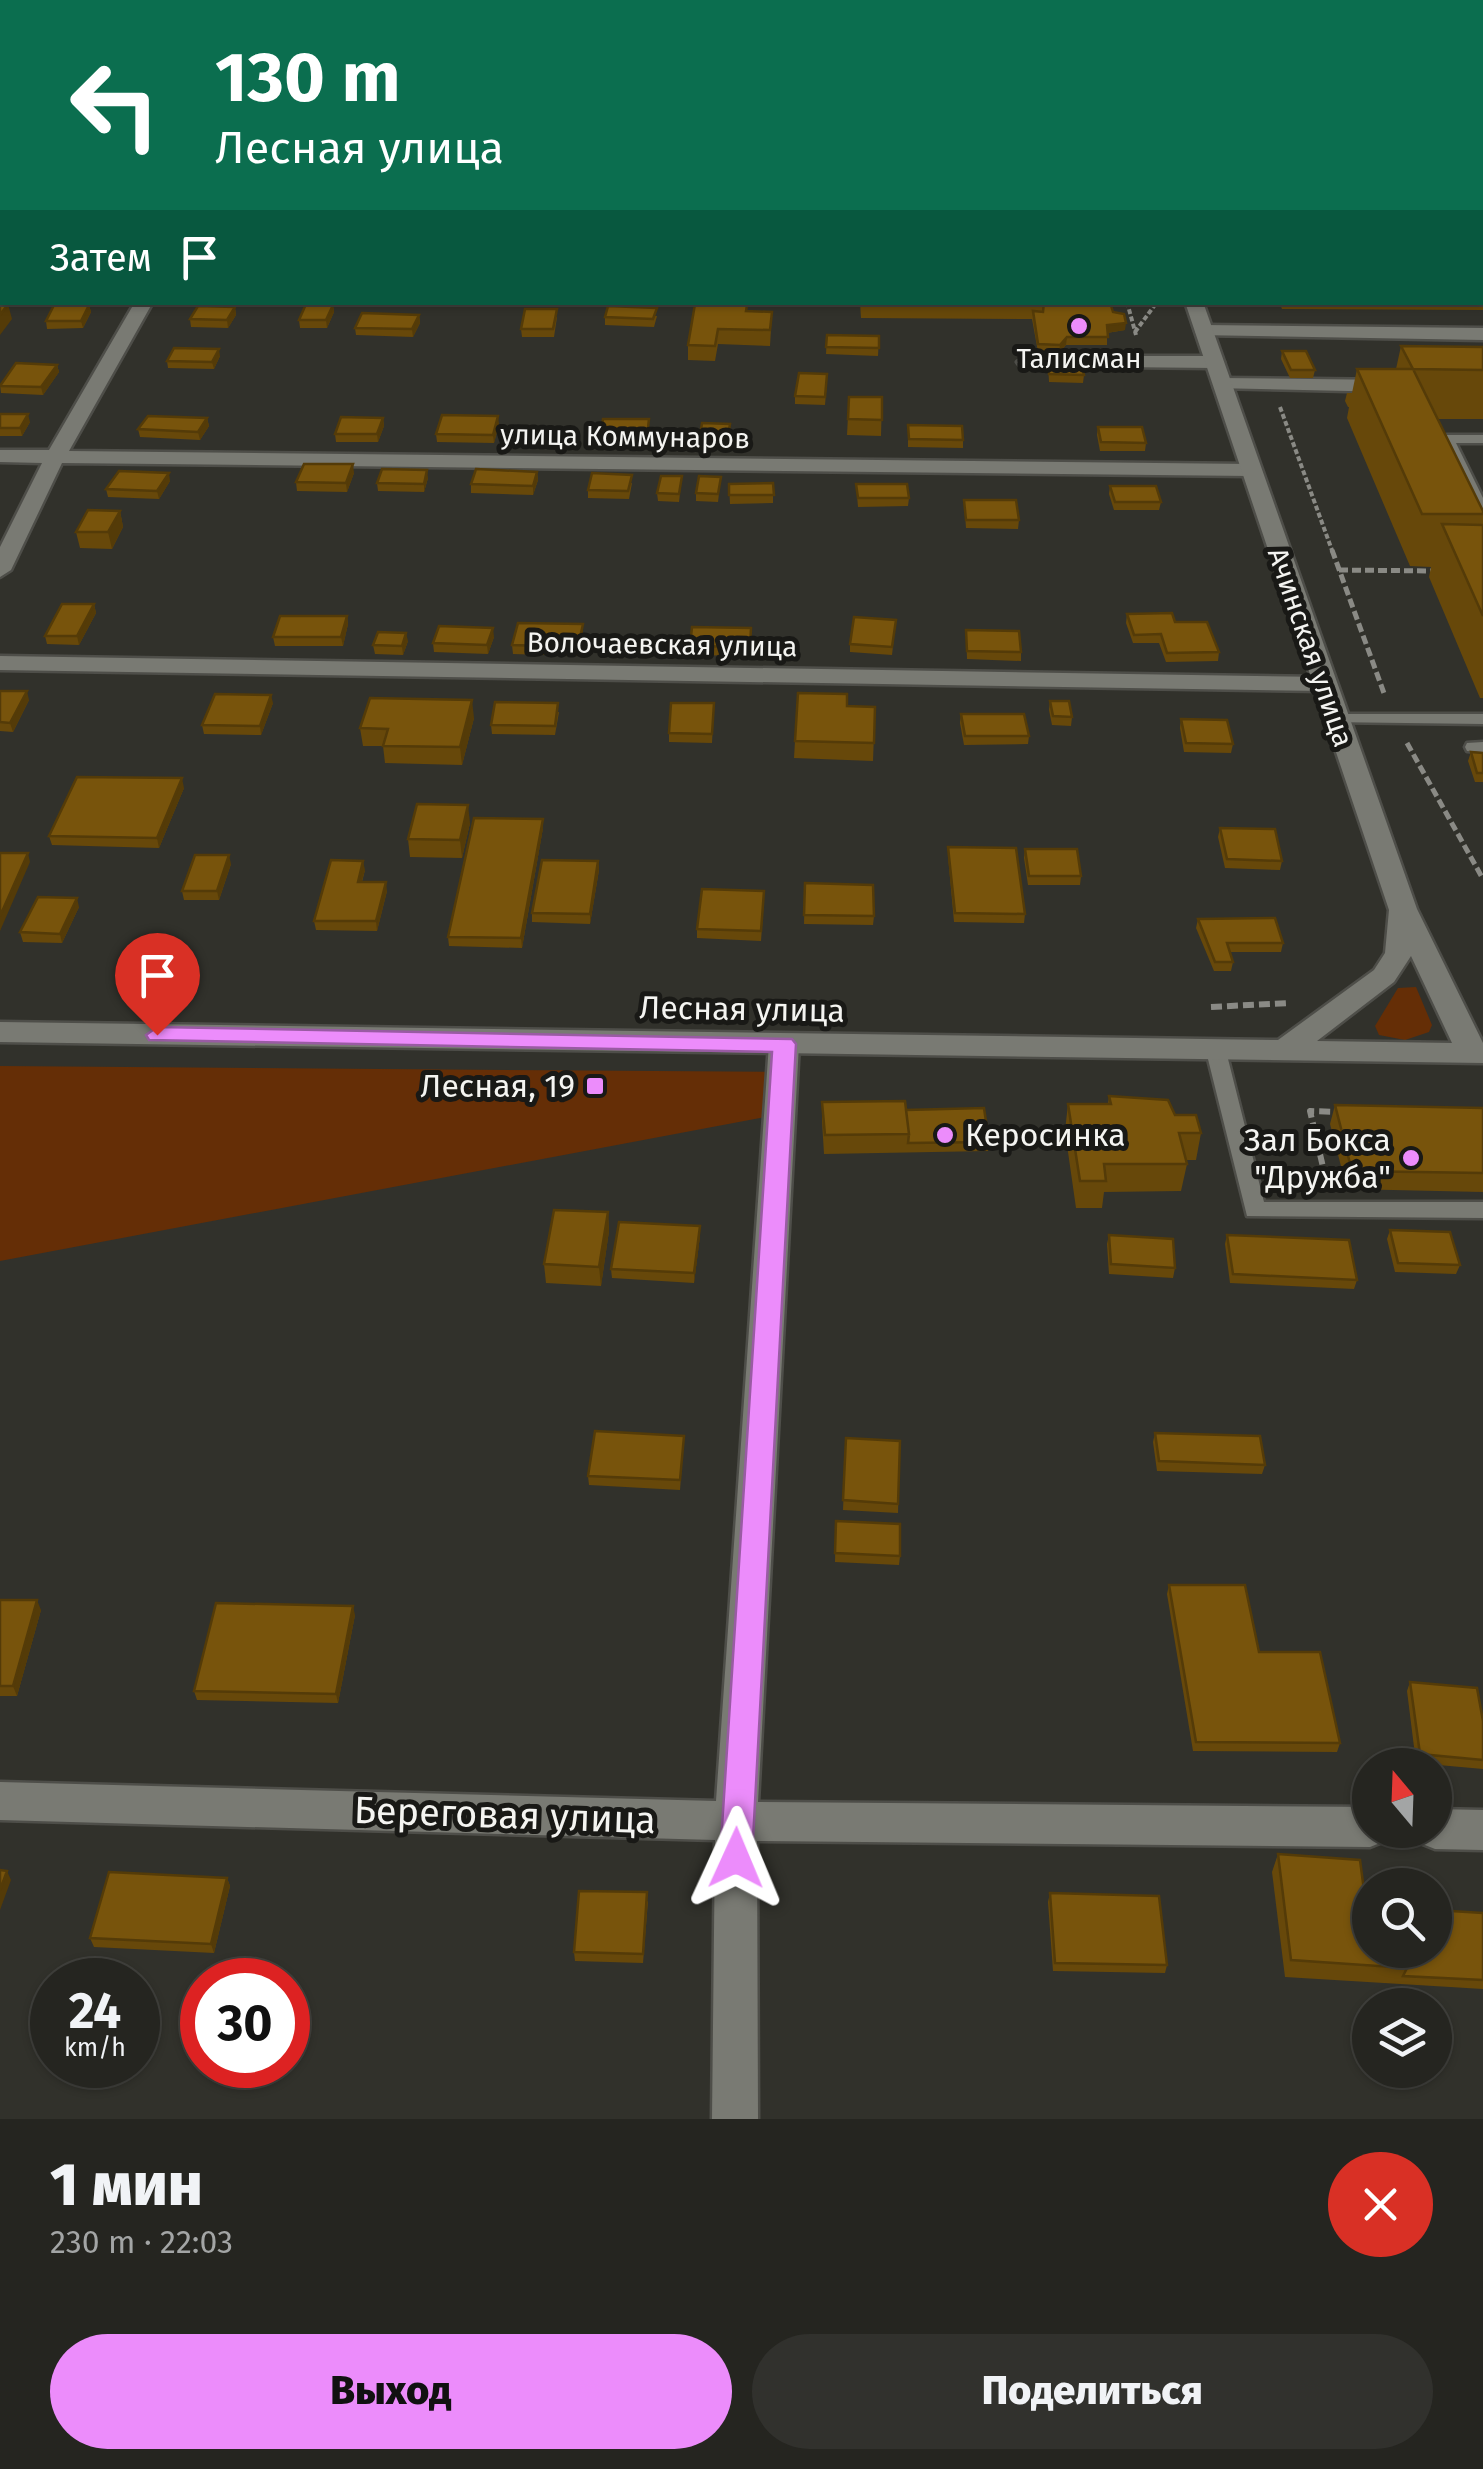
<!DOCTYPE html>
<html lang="ru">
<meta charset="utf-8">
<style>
:root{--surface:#252520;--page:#31312d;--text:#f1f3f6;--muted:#a3a5a5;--line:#42423e;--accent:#ec8cfb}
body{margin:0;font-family:"Fira Sans",sans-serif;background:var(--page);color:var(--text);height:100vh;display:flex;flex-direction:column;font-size:38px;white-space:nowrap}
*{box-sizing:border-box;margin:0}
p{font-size:32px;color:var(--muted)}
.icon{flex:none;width:55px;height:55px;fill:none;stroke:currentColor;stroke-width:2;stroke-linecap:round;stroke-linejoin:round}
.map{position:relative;height:2119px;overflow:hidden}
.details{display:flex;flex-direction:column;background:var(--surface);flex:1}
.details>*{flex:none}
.banner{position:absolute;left:0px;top:0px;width:1485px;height:305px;box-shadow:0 2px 8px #0004,0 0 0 2px var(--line);background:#0b6e4f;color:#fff;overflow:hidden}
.needle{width:65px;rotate:341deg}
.controls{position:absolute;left:1352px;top:1748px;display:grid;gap:20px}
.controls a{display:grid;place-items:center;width:100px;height:100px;border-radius:50%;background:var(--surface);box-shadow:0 2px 8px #0004,0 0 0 2px var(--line);font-size:50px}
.speed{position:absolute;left:30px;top:1958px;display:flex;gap:20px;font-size:50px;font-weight:700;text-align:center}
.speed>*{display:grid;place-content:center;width:130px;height:130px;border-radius:50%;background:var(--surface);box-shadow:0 2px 8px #0004,0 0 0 2px var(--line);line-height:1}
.speed small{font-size:25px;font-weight:400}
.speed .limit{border:15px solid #d22;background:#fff;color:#111}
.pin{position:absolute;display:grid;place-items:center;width:85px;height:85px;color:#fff;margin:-102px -42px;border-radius:50% 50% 50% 0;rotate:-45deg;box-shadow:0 0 10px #0007}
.pin .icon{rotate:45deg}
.me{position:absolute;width:110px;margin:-55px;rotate:1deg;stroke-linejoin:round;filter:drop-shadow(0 0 8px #0008)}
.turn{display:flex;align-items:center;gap:35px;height:210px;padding:0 50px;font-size:45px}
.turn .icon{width:130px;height:130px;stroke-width:2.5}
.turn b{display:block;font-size:70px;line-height:85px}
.then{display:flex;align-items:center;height:95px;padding:0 50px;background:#0003;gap:20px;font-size:38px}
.round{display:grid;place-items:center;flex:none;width:105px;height:105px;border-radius:52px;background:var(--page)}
.overview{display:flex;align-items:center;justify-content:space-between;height:170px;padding:0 50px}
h1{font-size:60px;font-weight:800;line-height:75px}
.cta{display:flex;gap:20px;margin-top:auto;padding:20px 50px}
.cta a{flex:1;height:115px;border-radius:60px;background:var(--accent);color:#111;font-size:40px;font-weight:800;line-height:115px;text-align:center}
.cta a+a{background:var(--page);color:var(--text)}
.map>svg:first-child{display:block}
.green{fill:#652e06}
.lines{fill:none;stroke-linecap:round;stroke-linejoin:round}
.service-casing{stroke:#4e4e49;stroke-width:5}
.minor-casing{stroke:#4e4e49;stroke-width:5}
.tertiary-casing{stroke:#4e4e49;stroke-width:5}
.path-far2{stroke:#8a8a85;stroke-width:4;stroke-dasharray:5 2.5;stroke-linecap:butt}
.path-far1{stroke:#8a8a85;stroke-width:5;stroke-dasharray:9 4;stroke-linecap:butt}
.path{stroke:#8a8a85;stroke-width:6;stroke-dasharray:11 5;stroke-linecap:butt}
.service{fill:#797a73;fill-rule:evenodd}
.minor{fill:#797a73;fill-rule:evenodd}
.tertiary{fill:#797a73;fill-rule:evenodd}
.wall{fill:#67480a}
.shaded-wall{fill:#543b08}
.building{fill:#78540c;stroke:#543b08;stroke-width:2.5}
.route{fill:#ec8cfb;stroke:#995ba3;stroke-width:2.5}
.poi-dot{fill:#ec8cfb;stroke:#191916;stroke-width:4}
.labels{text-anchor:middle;stroke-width:10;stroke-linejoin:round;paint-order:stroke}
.far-poi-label{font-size:28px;fill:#f4f4f1;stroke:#191916}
.far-street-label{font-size:28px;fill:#f4f4f1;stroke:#191916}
.street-label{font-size:32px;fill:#f4f4f1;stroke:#191916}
.poi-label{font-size:32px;fill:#f4f4f1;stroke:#191916;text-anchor:end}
.near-street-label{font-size:38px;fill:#f4f4f1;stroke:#191916}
</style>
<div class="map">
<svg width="1483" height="2119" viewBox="0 0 1483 2119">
<rect width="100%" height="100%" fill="#31312b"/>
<path class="green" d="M1416,987L1432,1025L1429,1032L1405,1040L1379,1035L1375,1026L1398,988Z
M0,1066L783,1072L781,1114L0,1261Z"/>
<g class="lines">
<g class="service-casing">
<path id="service" d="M1259,0H1267L1268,2H1260Z
M1482,94H1483V100H1482Z
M1483,435V443H1456L1483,498V517L1476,513L1440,439L1447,435Z
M1334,714H1483V724L1328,722V716Z
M1483,742V752L1467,751L1465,747L1467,743Z
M1216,1044L1226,1051L1264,1202H1483V1218L1247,1216L1206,1051Z"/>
</g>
<g class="minor-casing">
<path id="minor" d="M0,54H2V62H0Z
M0,150L2,151V161L0,160Z
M0,279H2V289H0Z
M135,302H153L69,451L1250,464L1260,470L1250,476L62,463L11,570L0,577V547L42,463L0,462V450H49Z
M1204,325L1483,328V340L1197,335L1195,331Z
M1027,356H1214L1224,362L1214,368L1020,366L1017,362Z
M1221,378L1393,380L1403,386L1393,392L1214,388V380Z
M0,656L1323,677L1335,684L1323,691L0,670Z
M784,1034L795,1037L799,1044L758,1802L1370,1807V1830H1390L1385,1841L1370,1847L757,1841L758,2119H712L715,1840L0,1820V1782L716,1801L769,1044L773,1037Z
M1435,1809L1483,1810V1850L1435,1849L1420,1843L1414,1830H1435Z"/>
</g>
<g class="tertiary-casing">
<path id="tertiary" d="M1085,0H1099L1100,2H1087Z
M1185,302H1203L1417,909L1483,1043V1063L0,1042V1022L1278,1040L1374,970L1385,953L1389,910ZM1411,956L1452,1043L1317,1041L1394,982Z"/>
</g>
<path class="path-far2" d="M1127,302L1136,335
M1135,332L1157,302
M1280,407L1333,553"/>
<path class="path-far1" d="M1332,550L1385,696
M1339,570L1437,571
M1407,743L1483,879"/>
<path class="path" d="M1211,1007L1289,1003
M1326,1180L1310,1111L1342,1112"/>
<use href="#service" class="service"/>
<use href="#minor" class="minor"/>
<use href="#tertiary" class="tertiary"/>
</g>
<path class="wall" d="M0,0H18L16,2H2V6H0Z
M725,0H770L769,2H725Z
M995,0V2H1000V0H1038V2H966L965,1Z
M1161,0H1254L1253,2H1161Z
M1378,0H1438L1439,2H1379Z
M1483,238V310L1282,309L1279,302H1482Z
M860,302H1110L1113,312L1125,330L1107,333V345H1066L1059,353L1038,352L1032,319L861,318Z
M89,305L91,312L83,328L47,329L46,321Z
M333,305L334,312L327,328H300L299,320Z
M747,305V311L772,312L770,346L718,344L715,361L688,360V345Z
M235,307L236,315L228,328L191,327L190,319Z
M419,315L420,323L413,337L356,335L355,328Z
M657,316L654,327L605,325V317Z
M557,317L554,337H522L521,329Z
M827,335L879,336L878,356L826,354Z
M1401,346L1483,347V419H1437L1483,511V698H1480L1429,577L1431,567L1410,566L1347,418L1349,407H1348L1345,401L1347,393H1352L1357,369H1396Z
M1282,351L1315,370L1313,378H1290L1281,359Z
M220,356L214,369L168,368L167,361Z
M1048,361L1084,375L1083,383L1049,382Z
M57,365L59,372L43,395L1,393L0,384Z
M827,382L825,405L795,404V396Z
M849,397H882L881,436L847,435Z
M0,414L30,422L22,436H0Z
M207,418L209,426L200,440L140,437L138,429Z
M383,418L384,426L378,442H336L335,434Z
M499,424L494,443L437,442L436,434Z
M730,424L728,445L700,444V436Z
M908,425L963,440V448L908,447Z
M650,427L648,445L601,444L600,436Z
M1098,427L1146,443L1145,451H1100L1097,435Z
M537,472L538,480L533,495L471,493V484Z
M354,473L347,492L297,491L296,482Z
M682,476L679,502L658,501L657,493Z
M721,477L718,502L696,501V493Z
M428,478L424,492L378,491L377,483Z
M170,481L159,499L108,497L106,489Z
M632,483L629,499L588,498V490Z
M773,483V503L730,504L729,484Z
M856,484L909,498L908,506L858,507Z
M1110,486L1161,502L1159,510H1114L1109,494Z
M964,500L1019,520L1018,529L966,528Z
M120,511L123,527L112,549L80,548L76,532Z
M94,604L96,613L79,645L47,644L45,636Z
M1127,614L1175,622L1219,652L1218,661L1166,662L1159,643H1133L1126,623Z
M347,616L348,624L343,646H275L273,637Z
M583,624V633L578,656L513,654L512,645Z
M751,628L750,656L691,655L690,646Z
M895,628L892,655L850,652V644Z
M966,630L1021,652V661L967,659Z
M494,637L488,654L434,652L433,643Z
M408,641L403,655L375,654L373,645Z
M0,691L29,700L13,732L0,731Z
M1050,701L1072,717L1071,726L1052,725L1049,710Z
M273,703L261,735L204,734L202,725Z
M714,703L712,743L669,742V733Z
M847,706L875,707L873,761L794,758L795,741Z
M559,712L555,735L492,734L491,725Z
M961,714L1029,736L1028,744L964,745L960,723Z
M474,718L462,765L385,763L383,746H363L360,728Z
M1181,719L1233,744L1231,753L1184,752L1180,728Z
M1471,752L1483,753V782H1475L1468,761Z
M184,788L159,848L52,845L49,836Z
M470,823L462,858L410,857L408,839Z
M543,828L522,948L449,946L448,937Z
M1220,828L1282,861L1280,870L1225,868L1218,837Z
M948,847L1025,914L1024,923L954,922L948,856Z
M1025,849L1081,876L1080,885H1028L1024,858Z
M598,861L599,870L590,924L532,922V913Z
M231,864L219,900H184L182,891Z
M365,870L362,882L387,891L377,931L316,930L314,921Z
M805,883L874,916L873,925L804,924Z
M764,900L761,941L697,938V929Z
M79,907L62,943L23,942L20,932Z
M1198,919L1283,943L1281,952H1230L1233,962L1231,971H1214L1196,928Z
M1109,1096L1175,1115L1201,1133L1196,1160H1186L1187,1164L1181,1191L1104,1192L1102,1208H1076L1065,1131L1068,1104H1108Z
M822,1102L906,1110L989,1142L988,1151L824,1154L822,1121Z
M1335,1105L1483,1108V1192L1347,1189L1330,1124Z
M608,1212L609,1231L601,1286L546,1283L544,1264Z
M1390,1230L1460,1265L1456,1274L1395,1272L1387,1239Z
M1109,1235L1175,1268L1173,1278L1109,1274L1107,1244Z
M1227,1235L1357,1280L1354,1289L1230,1283L1225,1244Z
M700,1236L694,1283L612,1278L611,1269Z
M1155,1433L1265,1465L1262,1474L1157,1471L1153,1442Z
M684,1436L680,1490L589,1485L588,1476Z
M846,1438L900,1441L898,1513L843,1510Z
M836,1521L900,1556L899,1565L835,1562Z
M1169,1585L1259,1652L1340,1743L1337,1752L1193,1751L1167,1594Z
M0,1600L41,1610L17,1696H0Z
M355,1615L338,1703L197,1700L194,1691Z
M1410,1682L1483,1721V1769L1416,1763L1407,1691Z
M1278,1854L1370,1950L1483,1913V1989L1285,1977L1272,1872Z
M227,1878L230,1886L214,1953L94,1947L90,1938Z
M1050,1893L1167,1965L1165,1973L1053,1971L1048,1902Z
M648,1901L643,1963L575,1961L574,1952Z"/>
<path class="shaded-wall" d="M8,304L12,319L0,335V315Z
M89,305L91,312L83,328L81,321Z
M333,305L334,312L327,328L326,320Z
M235,307L236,315L228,328L227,320Z
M419,315L420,323L413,337L412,329Z
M1126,323L1125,330L1106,333L1107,325Z
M1067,337L1066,345L1059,353L1060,345Z
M219,349L220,356L214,369L212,362Z
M57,365L59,372L43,395L41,387Z
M28,414L30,422L22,436L20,428Z
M498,416L499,424L494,443L493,435Z
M207,418L209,426L200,440L198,432Z
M383,418L384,426L378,442L377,434Z
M353,464L354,473L347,492L346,483Z
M427,470L428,478L424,492V484Z
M537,472L538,480L533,495V486Z
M169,473L170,481L159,499L157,491Z
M120,511L123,527L112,549L108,532Z
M94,604L96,613L79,645L77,636Z
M347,616L348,624L343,646L341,637Z
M583,624V633L578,656V647Z
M493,628L494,637L488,654L487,645Z
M406,633L408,641L403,655L402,646Z
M27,691L29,700L13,732L10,723Z
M271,695L273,703L261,735L260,726Z
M472,700L474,718L462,765L460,747Z
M182,778L184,788L159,848L157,838Z
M468,805L470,823L462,858L460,840Z
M543,819V828L522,948L521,938Z
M28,853L30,862L0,931V916Z
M229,855L231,864L219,900L217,891Z
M363,861L365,870L359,891L358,882Z
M598,861L599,870L590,924V914Z
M386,882L387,891L377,931L376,921Z
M77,898L79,907L62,943L60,934Z
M608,1212L609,1231L601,1286L599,1267Z
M700,1226V1236L694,1283V1273Z
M37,1600L41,1610L17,1696L13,1686Z
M353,1606L355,1615L338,1703L336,1694Z
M7,1871L11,1880L0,1910V1890Z
M227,1878L230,1886L214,1953L211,1944Z"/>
<path class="building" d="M110,0H158L157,2H108Z
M356,0H404L403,2H355Z
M903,0H925V2H903Z
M1163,0H1202L1203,2H1164Z
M1405,0H1438L1439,2H1406Z
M2,17V32L0,33V20Z
M0,122H2V136H0Z
M1044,302H1110L1113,312L1124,314L1126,323L1107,325L1108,337H1067L1060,345L1038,344L1033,311L1043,312Z
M0,304H8L0,315Z
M306,304L333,305L326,320H299Z
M695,304L747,305L746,311L772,312L770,330L718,329L715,346L688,345Z
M54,305H89L81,321H46Z
M198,306L235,307L227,320L190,319Z
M608,306L657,308L653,319L605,317Z
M525,309H557L553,329H521Z
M362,313L419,315L412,329L355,328Z
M827,335L879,336V348L826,347Z
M1401,346L1483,347V370L1413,369Z
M174,348L219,349L212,362L167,361Z
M1282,351H1306L1315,370H1291Z
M1048,361L1081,362L1084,375L1049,374Z
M16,363L57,365L41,387L0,386Z
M1357,369H1413L1483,511V514H1422Z
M799,373L827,374L825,397L795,396Z
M849,397H882V420L848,419Z
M0,414H28L20,428H0Z
M442,415L498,416L493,435L436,434Z
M148,416L207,418L198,432L138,429Z
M341,417L383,418L377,434H335Z
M603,419H649L647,437L600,436Z
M702,423L730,424L728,437L700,436Z
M908,425L962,426L963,440L909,439Z
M1098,427H1142L1146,443L1101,442Z
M304,464H353L346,483L296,482Z
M382,469L427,470L424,484L377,483Z
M476,469L537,472L533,486L471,484Z
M119,471L169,473L157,491L106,489Z
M592,473L632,475L628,491L588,490Z
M661,476H682L679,494L657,493Z
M699,476L721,477L718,494L696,493Z
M773,483L774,495H729V484Z
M856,484H907L909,498H858Z
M1110,486H1156L1161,502H1115Z
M964,500H1016L1019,520H966Z
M88,510L120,511L108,532H76Z
M1442,524L1483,525V616Z
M62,604H94L77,636H45Z
M1172,613L1175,622H1207L1219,652L1167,653L1161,634L1134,635L1127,614Z
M280,616H347L341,637H273Z
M854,617L896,620L892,647L850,644Z
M518,623L583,624L578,647L512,645Z
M439,626L493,628L487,645L433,643Z
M692,627L751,628L750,647L690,646Z
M966,630L1019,631L1021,652L967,651Z
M378,632L406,633L402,646L373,645Z
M0,691H27L10,723L0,722Z
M798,693L847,694V706L875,707L874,743L795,741Z
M215,694L271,695L260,726L202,725Z
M370,698L472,700L460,747L383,746L388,729L360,728Z
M1050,701H1069L1072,717L1053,716Z
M495,702L558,703L555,726L491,725Z
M671,703H714L712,734L669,733Z
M961,714H1024L1029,736H965Z
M1181,719L1227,720L1233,744L1186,743Z
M1471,752L1483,753V773H1477Z
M77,777L182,778L157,838L49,836Z
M417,804L468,805L460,840L408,839Z
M474,818L543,819L521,938L448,937Z
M1220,828L1275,829L1282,861L1227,859Z
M948,847L1016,848L1025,914L955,913Z
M1025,849H1077L1081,876H1029Z
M0,853H28L0,916Z
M195,855H229L217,891H182Z
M331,860L363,861L358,882H386L376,921H314Z
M542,860L598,861L590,914L532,913Z
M805,883L873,885L874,916L804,915Z
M702,889L764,891L761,931L697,929Z
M38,897L77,898L60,934L20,932Z
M1275,918L1283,943H1227L1233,962H1215L1198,919Z
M1109,1096L1168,1100L1175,1115H1196L1201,1133H1179L1187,1164H1104L1106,1181H1080L1068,1104H1111Z
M905,1101L909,1134L825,1135L822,1102Z
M1335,1105L1483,1108V1173L1352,1171Z
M984,1108L989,1142L908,1143L909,1134L906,1110Z
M554,1210L608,1212L599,1267L544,1264Z
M619,1222L700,1226L694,1273L611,1269Z
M1390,1230L1450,1232L1460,1265L1398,1263Z
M1109,1235L1173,1239L1175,1268L1111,1264Z
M1227,1235L1349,1240L1357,1280L1233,1274Z
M595,1431L684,1436L680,1480L588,1476Z
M1155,1433L1260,1436L1265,1465L1159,1461Z
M846,1438L900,1441L898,1504L843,1500Z
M836,1521L900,1524V1556L835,1553Z
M1169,1585H1245L1259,1652H1320L1340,1743L1196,1742Z
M0,1600H37L13,1686H0Z
M216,1603L353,1606L336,1694L194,1691Z
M1410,1682L1477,1688L1483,1721V1760L1420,1754Z
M1278,1854L1360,1860L1365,1898H1370V1950H1403L1407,1968L1291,1960Z
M0,1870L7,1871L0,1890Z
M109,1872L227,1878L211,1944L90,1938Z
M579,1891L647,1892L643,1954L574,1952Z
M1050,1893L1159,1896L1167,1965L1055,1963Z
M1435,1910L1483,1913V1980L1403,1976L1407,1968L1403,1950H1435Z"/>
<path class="route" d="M157,1027L792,1039L796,1044L752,1858L747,1869L736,1873L725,1869L720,1858L772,1052L149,1040L146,1035Z"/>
<g class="poi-dot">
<circle cx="1079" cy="326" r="10"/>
<rect x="585" y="1076" width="20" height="20" rx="5"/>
<circle cx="945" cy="1135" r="10"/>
<circle cx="1411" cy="1158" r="10"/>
</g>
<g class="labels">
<g class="far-poi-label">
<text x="1079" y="368">Талисман</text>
</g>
<g class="far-street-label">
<text transform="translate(625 436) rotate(1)" y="10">улица Коммунаров</text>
<text transform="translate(662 644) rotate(1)" y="10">Волочаевская улица</text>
<text transform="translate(1311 647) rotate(71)" y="10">Ачинская улица</text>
</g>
<g class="street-label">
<text transform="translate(742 1009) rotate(1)" y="11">Лесная улица</text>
</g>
<g class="poi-label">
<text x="575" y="1097">Лесная, 19</text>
<text x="965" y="1146" text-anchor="start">Керосинка</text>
<text x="1391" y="1151">Зал Бокса<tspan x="1391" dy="37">"Дружба"</tspan></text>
</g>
<g class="near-street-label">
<text transform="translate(505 1815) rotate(2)" y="13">Береговая улица</text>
</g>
</g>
</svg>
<div class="controls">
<a><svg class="needle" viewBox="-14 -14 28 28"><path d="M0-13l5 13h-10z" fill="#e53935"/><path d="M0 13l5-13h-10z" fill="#a3a5a5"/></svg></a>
<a><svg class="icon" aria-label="search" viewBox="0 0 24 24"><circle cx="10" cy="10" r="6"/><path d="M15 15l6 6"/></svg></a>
<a><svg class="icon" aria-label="layers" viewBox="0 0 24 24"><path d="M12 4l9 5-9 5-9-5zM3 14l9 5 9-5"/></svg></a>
</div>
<div class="speed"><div>24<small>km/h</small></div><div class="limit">30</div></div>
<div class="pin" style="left:157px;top:1035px;background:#d93025"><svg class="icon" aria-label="arrive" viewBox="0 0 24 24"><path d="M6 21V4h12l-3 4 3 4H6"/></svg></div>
<svg class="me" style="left:736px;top:1858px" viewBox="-20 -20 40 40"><path d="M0-17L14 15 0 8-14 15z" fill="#ec8cfb" stroke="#fff" stroke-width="4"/></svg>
<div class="banner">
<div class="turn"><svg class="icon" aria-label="left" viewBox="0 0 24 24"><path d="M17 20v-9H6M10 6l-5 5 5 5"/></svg><div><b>130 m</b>Лесная улица</div></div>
<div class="then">Затем<svg class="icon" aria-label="arrive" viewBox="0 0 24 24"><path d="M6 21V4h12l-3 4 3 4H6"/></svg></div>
</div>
</div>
<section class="details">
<div class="overview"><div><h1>1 мин</h1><p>230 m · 22:03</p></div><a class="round" style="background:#d93025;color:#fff"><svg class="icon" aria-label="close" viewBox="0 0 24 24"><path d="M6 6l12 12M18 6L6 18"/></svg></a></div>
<div class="cta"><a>Выход</a><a>Поделиться</a></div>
</section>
